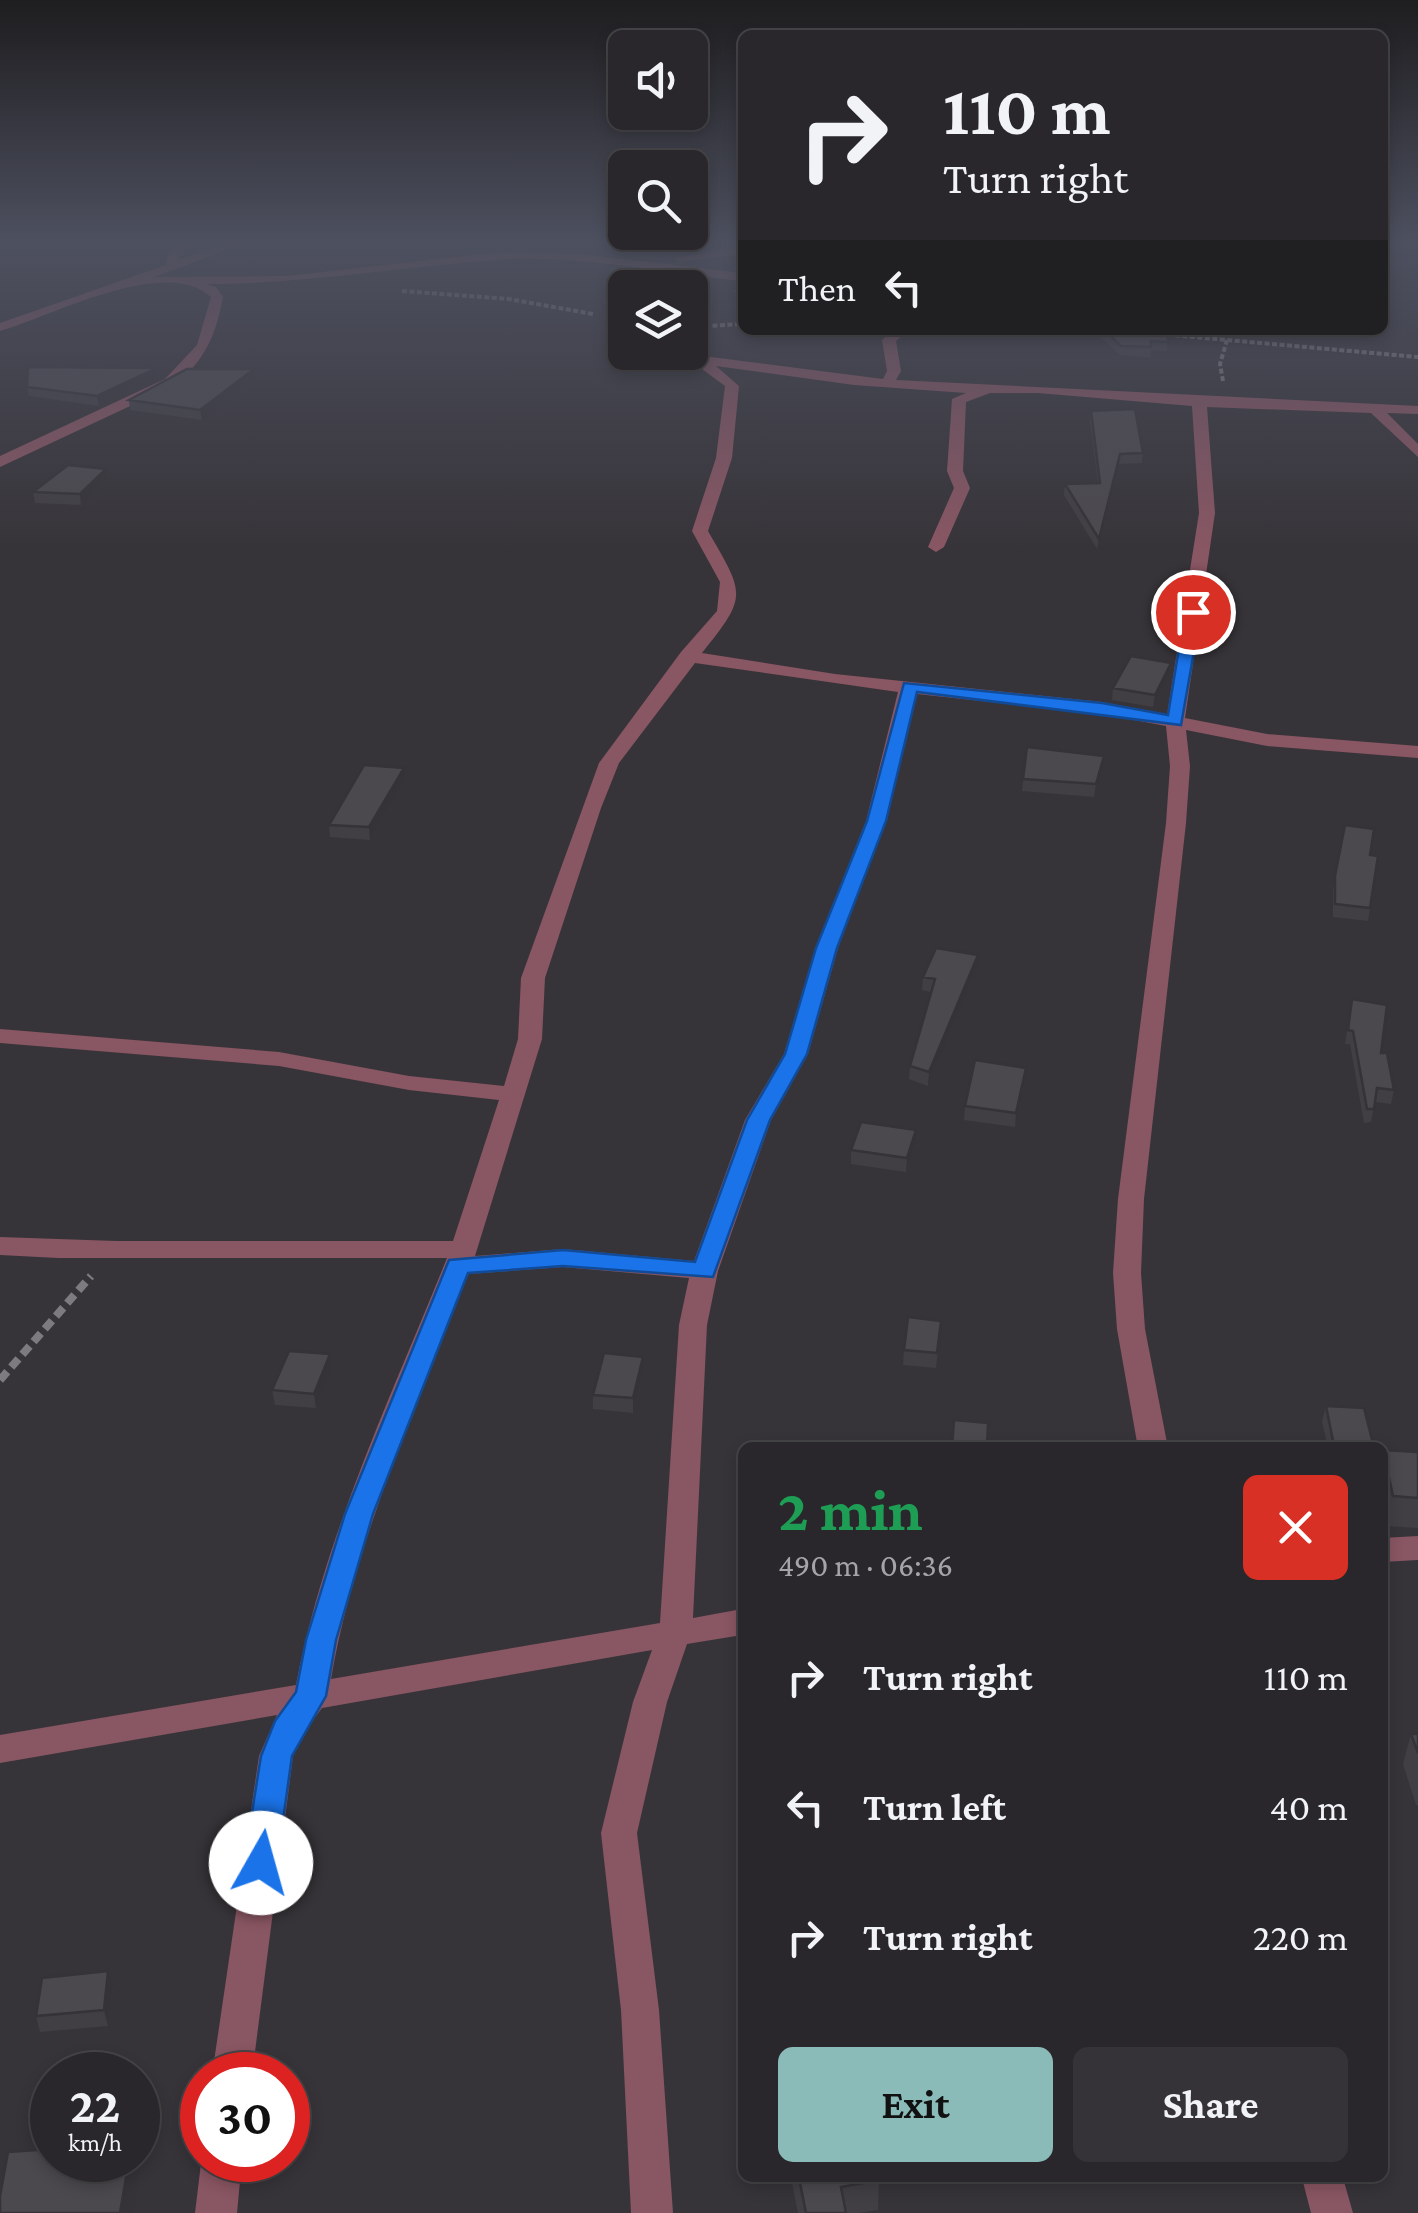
<!DOCTYPE html>
<meta charset="utf-8">
<style>
:root{--surface:#29272b;--page:#353337;--text:#f1f3f6;--muted:#a5a5a9;--line:#454447;--accent:#8bbbb9}
body{margin:0;font-family:"Crimson Pro",serif;background:var(--page);color:var(--text);height:100vh;display:flex;flex-direction:column;font-size:38px;white-space:nowrap}
*{box-sizing:border-box;margin:0}
p{font-size:32px;color:var(--muted)}
.icon{flex:none;width:55px;height:55px;fill:none;stroke:currentColor;stroke-width:2;stroke-linecap:round;stroke-linejoin:round}
.map{position:relative;flex:1;overflow:hidden}
.sheet{position:absolute;left:738px;top:1442px;width:650px;height:740px;display:flex;flex-direction:column;background:var(--surface);border-radius:15px;box-shadow:0 5px 15px #0003,0 0 0 2px var(--line)}
.sheet>*{flex:none}
.guide{position:absolute;left:738px;top:30px;width:650px;height:305px;border-radius:15px;box-shadow:0 5px 15px #0003,0 0 0 2px var(--line);background:#29272b;color:var(--text);overflow:hidden}
.tools{position:absolute;left:608px;top:30px;display:grid;gap:20px}
.tools a{display:grid;place-items:center;width:100px;height:100px;border-radius:15px;background:var(--surface);box-shadow:0 5px 15px #0003,0 0 0 2px var(--line);font-size:50px}
.speed{position:absolute;left:30px;top:2052px;display:flex;gap:20px;font-size:50px;font-weight:700;text-align:center}
.speed>*{display:grid;place-content:center;width:130px;height:130px;border-radius:50%;background:var(--surface);box-shadow:0 5px 15px #0003,0 0 0 2px var(--line);line-height:1}
.speed small{font-size:25px;font-weight:400}
.speed .limit{border:15px solid #d22;background:#fff;color:#111}
.pin{position:absolute;display:grid;place-items:center;width:85px;height:85px;color:#fff;margin:-42px;border:5px solid #fff;border-radius:50%;box-shadow:0 2px 10px #0007}
.me{position:absolute;width:110px;margin:-55px;rotate:7deg;stroke-linejoin:round;filter:drop-shadow(0 0 8px #0008)}
.turn{display:flex;align-items:center;gap:35px;height:210px;padding:0 40px;font-size:45px}
.turn .icon{width:130px;height:130px;stroke-width:2.5}
.turn b{display:block;font-size:70px;line-height:85px}
.then{display:flex;align-items:center;height:95px;padding:0 40px;background:#0003;gap:20px;font-size:38px}
.round{display:grid;place-items:center;flex:none;width:105px;height:105px;border-radius:15px;background:var(--page)}
.headline{display:flex;align-items:center;justify-content:space-between;height:170px;padding:0 40px}
h1{font-size:60px;font-weight:700;line-height:75px;color:#1e9e55}
.primary-button{display:flex;gap:20px;margin-top:auto;padding:20px 40px}
.primary-button a{flex:1;height:115px;border-radius:15px;background:var(--accent);color:#111;font-size:40px;font-weight:700;line-height:115px;text-align:center}
.primary-button a+a{background:var(--page);color:var(--text)}
ul{padding:0;list-style:none}
li{display:flex;align-items:center;gap:30px;height:130px;padding:0 40px}
li div{flex:1}
li b{display:block;font-size:38px}
li em{font-style:normal}
.map>svg:first-child{display:block}
.lines{fill:none;stroke-linecap:round;stroke-linejoin:round}
.path-far1{stroke:#7d7b7f;stroke-width:4;stroke-dasharray:5 2.5;stroke-linecap:butt}
.path{stroke:#7d7b7f;stroke-width:8;stroke-dasharray:11 6;stroke-linecap:butt}
.street{fill:#895663;fill-rule:evenodd}
.wall{fill:#413f43}
.shaded-wall{fill:#353337}
.building{fill:#4c494e;stroke:#353337;stroke-width:2.5}
.route{fill:#1a73e8;stroke:#114b97;stroke-width:2.5}
</style>
<div class="map">
<svg width="1418" height="2213" viewBox="0 0 1418 2213">
<rect width="100%" height="100%" fill="#373439"/>
<g class="lines">
<path class="path-far1" d="M402,291L509,299L593,314
M690,327L742,324
M926,333L1098,330
M1160,334L1418,357
M1223,381L1220,364L1227,340"/>
<path class="path" d="M0,1380L91,1276"/>
<path class="street" d="M184,239H197L178,260L240,239H257L154,277L287,276L500,252L578,254L742,273V281C662,273 579,254 497,260C400,267 304,284 206,284L216,287L223,297C216,335 205,360 175,385L0,467V456L165,379L197,345L211,297C165,255 52,316 0,331V323L166,265L168,252Z
M742,246V254L680,262L674,258Z
M621,287L630,288H625V296L618,302L625,311V323L605,302Z
M894,330H909L896,341L901,371L896,380L1418,406V414L1387,413L1418,444V457L1371,413L1207,407L1215,513L1185,718L1267,734L1418,746V758L1267,746L1186,730L1190,766L1186,823L1144,1199L1141,1273L1145,1329L1168,1448H1138L1117,1329L1113,1273L1118,1199L1166,823L1170,766L1166,726L1102,714L917,694L886,821L838,948L808,1054L771,1120L718,1271L707,1325L693,1618L742,1609V1635L687,1644L667,1702L637,1833L659,2010L673,2213H631L621,2010L601,1833L633,1702L652,1650L322,1708L301,1736L293,1756L252,2075H212L259,1756L277,1715L0,1763V1735L296,1685C324,1537 391,1397 447,1258H58L0,1255V1237L116,1241H453L499,1100L409,1090L279,1066L0,1043V1029L279,1052L409,1076L504,1086L518,1039L521,978L599,763L681,652L717,611L720,582L692,531L716,458L725,386L679,352L690,349L705,360L711,357L883,379L887,371L882,340ZM716,366L854,385L966,393L952,399L947,471L954,488L928,547L936,552L944,547L970,488L963,471L966,402L990,393H1038L1192,406L1199,513L1167,715L1102,702L835,674L702,653C749,595 744,594 708,531L732,458L739,386ZM695,663L898,692L866,821L816,948L784,1054L745,1120L694,1261L563,1249L475,1256L542,1039L545,978L601,808L619,763ZM563,1267L689,1278L679,1325L660,1623L331,1679C355,1539 417,1406 468,1274Z
M1418,1536V1560L1382,1562V1538Z
M202,2155V2160H242L237,2213H195Z
M1302,2178H1343L1353,2213H1311Z"/>
</g>
<path class="wall" d="M1093,330H1167V351L1151,350L1150,357L1120,355Z
M157,368L159,378L99,406L29,396L27,387Z
M254,369L255,379L202,420L130,410L129,400Z
M1091,411L1143,453L1142,463L1119,464L1097,549L1064,495L1065,484L1098,483L1090,421Z
M106,469L108,479L81,505L35,503L33,492Z
M1171,663L1170,674L1153,707L1112,700L1113,688Z
M1027,747L1102,768L1094,797L1022,791Z
M405,780L370,840L330,837L329,825Z
M1345,825L1370,855V908L1368,921L1333,917V889Z
M977,969L928,1086L909,1079L910,1066L931,992L922,990L923,977Z
M1352,999L1381,1053L1394,1090L1391,1104L1375,1102L1371,1122L1364,1123L1350,1044H1345Z
M1025,1081L1015,1127L964,1120L965,1106Z
M915,1144L906,1172L851,1164V1150Z
M941,1321L936,1368L903,1365L904,1350Z
M330,1354L332,1369L316,1408L275,1405L272,1390Z
M643,1371L633,1413L593,1409V1395Z
M1326,1406L1374,1448H1328L1322,1421Z
M1383,1450L1418,1452V1528L1385,1526L1382,1511Z
M1411,1734H1418V1805H1416L1403,1764Z
M113,1986L108,2026L40,2032L36,2016Z
M791,2178H879L878,2210L859,2213H798Z"/>
<path class="shaded-wall" d="M659,239H670L649,255V246Z
M742,292V301L728,303V294Z
M157,368L159,378L99,406L97,396Z
M254,369L255,379L202,420L200,410Z
M1120,454L1119,464L1097,549L1099,539Z
M106,469L108,479L81,505L80,494Z
M1171,663L1170,674L1153,707L1155,695Z
M1104,756L1102,768L1094,797L1096,784Z
M404,768L405,780L370,840L369,827Z
M978,955L977,969L928,1086L929,1072Z
M1026,1068L1025,1081L1015,1127L1016,1113Z
M916,1130L915,1144L906,1172L907,1158Z
M330,1354L332,1369L316,1408L314,1394Z
M643,1357V1371L633,1413V1398Z
M108,1971L113,1986L108,2026L104,2010Z
M129,2160H135L139,2172L133,2213H120Z"/>
<path class="building" d="M649,239H659L649,246Z
M742,283V292L728,294Z
M1104,330H1167L1168,342L1151,341V347L1121,346Z
M28,367L157,368L97,396L27,387Z
M187,369H254L200,410L129,400Z
M1135,409L1143,453L1120,454L1099,539L1065,484L1100,483L1091,411Z
M68,465L106,469L80,494L33,492Z
M1131,656L1171,663L1155,695L1113,688Z
M1027,747L1104,756L1096,784L1023,779Z
M364,765L404,768L369,827L329,825Z
M1345,825L1374,829L1370,855L1378,856L1370,908L1335,904V876Z
M936,948L978,955L929,1072L910,1066L935,979L923,977Z
M1352,999L1387,1005L1381,1053H1387L1394,1090L1377,1088L1374,1109H1367L1353,1031L1348,1030Z
M975,1060L1026,1068L1016,1113L965,1106Z
M861,1122L916,1130L907,1158L851,1150Z
M908,1317L941,1321L937,1353L904,1350Z
M289,1351L330,1354L314,1394L272,1390Z
M604,1353L643,1357L633,1398L593,1395Z
M1326,1406L1364,1408L1374,1448L1334,1446Z
M954,1420L988,1423L987,1448H952Z
M1383,1450L1418,1452V1498L1393,1496Z
M1411,1734H1418V1753Z
M108,1971L104,2010L36,2016L42,1978Z
M52,2149V2160H129L120,2213H0V2196L8,2152Z
M799,2178H879L880,2180L841,2187L846,2213H806Z"/>
<linearGradient id="sky" x2="0" y2="1"><stop stop-color="#1e1d1f"/><stop offset="0.44" stop-color="#4d505f"/><stop offset="1" stop-color="#4d505f" stop-opacity="0"/></linearGradient>
<rect width="1418" height="549" fill="url(#sky)"/>
<path class="route" d="M1193,607L1201,612L1181,725L917,692L886,821L837,948L807,1054L770,1120L713,1277L563,1266L468,1273L373,1514L336,1640L326,1696L292,1756L277,1863L273,1873L261,1878L249,1873L244,1863L261,1756L275,1721L296,1692L306,1640L345,1514L449,1260L563,1250L695,1262L747,1120L785,1054L816,948L867,821L904,683L1102,703L1168,715L1185,612Z"/>
</svg>
<div class="tools">
<a><svg class="icon" aria-label="sound" viewBox="0 0 24 24"><path d="M4 9h4l5-4v14l-5-4H4zM17 9q2 3 0 6"/></svg></a>
<a><svg class="icon" aria-label="search" viewBox="0 0 24 24"><circle cx="10" cy="10" r="6"/><path d="M15 15l6 6"/></svg></a>
<a><svg class="icon" aria-label="layers" viewBox="0 0 24 24"><path d="M12 4l9 5-9 5-9-5zM3 14l9 5 9-5"/></svg></a>
</div>
<div class="speed"><div>22<small>km/h</small></div><div class="limit">30</div></div>
<div class="pin" style="left:1193px;top:612px;background:#d93025"><svg class="icon" aria-label="arrive" viewBox="0 0 24 24"><path d="M6 21V4h12l-3 4 3 4H6"/></svg></div>
<svg class="me" style="left:261px;top:1863px" viewBox="-20 -20 40 40"><circle r="19" fill="#fff"/><path d="M0-13L10 11 0 6-10 11z" fill="#1a73e8"/></svg>
<div class="guide">
<div class="turn"><svg class="icon" aria-label="right" viewBox="0 0 24 24"><path d="M7 20v-9h11M14 6l5 5-5 5"/></svg><div><b>110 m</b>Turn right</div></div>
<div class="then">Then<svg class="icon" aria-label="left" viewBox="0 0 24 24"><path d="M17 20v-9H6M10 6l-5 5 5 5"/></svg></div>
</div>
<section class="sheet">
<div class="headline"><div><h1>2 min</h1><p>490 m · 06:36</p></div><a class="round" style="background:#d93025;color:#fff"><svg class="icon" aria-label="close" viewBox="0 0 24 24"><path d="M6 6l12 12M18 6L6 18"/></svg></a></div>
<ul>
<li><svg class="icon" aria-label="right" viewBox="0 0 24 24"><path d="M7 20v-9h11M14 6l5 5-5 5"/></svg><div><b>Turn right</b></div><em>110 m</em></li>
<li><svg class="icon" aria-label="left" viewBox="0 0 24 24"><path d="M17 20v-9H6M10 6l-5 5 5 5"/></svg><div><b>Turn left</b></div><em>40 m</em></li>
<li><svg class="icon" aria-label="right" viewBox="0 0 24 24"><path d="M7 20v-9h11M14 6l5 5-5 5"/></svg><div><b>Turn right</b></div><em>220 m</em></li>
</ul>
<div class="primary-button"><a>Exit</a><a>Share</a></div>
</section>
</div>
